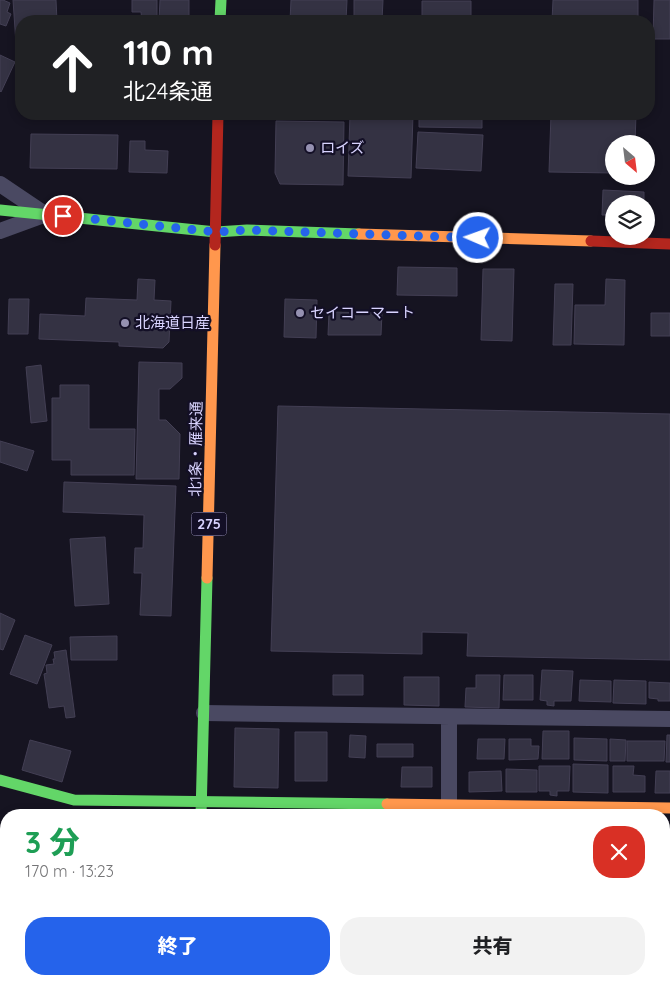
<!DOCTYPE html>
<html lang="ja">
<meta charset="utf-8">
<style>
:root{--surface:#fff;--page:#f2f2f2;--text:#202124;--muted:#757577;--accent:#2563eb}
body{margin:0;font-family:Quicksand,"Noto Sans JP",sans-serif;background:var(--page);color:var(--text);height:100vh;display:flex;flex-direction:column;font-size:19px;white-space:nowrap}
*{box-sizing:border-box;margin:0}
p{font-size:16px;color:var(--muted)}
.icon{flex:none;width:28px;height:28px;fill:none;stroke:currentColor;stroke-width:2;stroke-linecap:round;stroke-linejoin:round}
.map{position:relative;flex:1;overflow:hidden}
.side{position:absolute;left:0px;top:809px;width:670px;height:176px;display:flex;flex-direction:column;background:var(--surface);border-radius:20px 20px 0 0;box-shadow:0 2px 8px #0003}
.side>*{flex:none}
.guide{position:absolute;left:15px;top:15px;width:640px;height:105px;border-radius:20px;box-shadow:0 2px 8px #0003;background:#202124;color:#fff;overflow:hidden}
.needle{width:32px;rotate:152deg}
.buttons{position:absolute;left:605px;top:135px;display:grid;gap:10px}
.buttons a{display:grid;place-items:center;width:50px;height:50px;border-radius:50%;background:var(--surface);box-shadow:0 2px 8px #0003;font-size:25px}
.pin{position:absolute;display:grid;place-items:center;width:42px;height:42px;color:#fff;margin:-21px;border:2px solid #fff;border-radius:50%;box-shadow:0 1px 5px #0007}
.me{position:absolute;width:55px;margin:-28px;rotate:272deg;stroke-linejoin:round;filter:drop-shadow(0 0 4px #0008)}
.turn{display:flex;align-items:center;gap:18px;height:105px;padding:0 25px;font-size:22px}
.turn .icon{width:65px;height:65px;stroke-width:2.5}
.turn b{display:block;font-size:35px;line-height:42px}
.round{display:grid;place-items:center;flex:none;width:52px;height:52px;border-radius:20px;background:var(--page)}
.overview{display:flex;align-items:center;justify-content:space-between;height:85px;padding:0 25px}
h1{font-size:30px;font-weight:800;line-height:38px;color:#1e9e55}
.action{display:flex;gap:10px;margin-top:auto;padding:10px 25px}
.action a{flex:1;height:58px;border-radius:20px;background:var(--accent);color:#fff;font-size:20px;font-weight:800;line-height:58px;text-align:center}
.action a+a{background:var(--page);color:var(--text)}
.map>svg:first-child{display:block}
.building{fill:#343243;stroke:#433f54}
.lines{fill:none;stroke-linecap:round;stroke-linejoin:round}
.street{stroke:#4a4962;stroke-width:16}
.fast{stroke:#63d668;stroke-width:11}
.slow{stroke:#ff974d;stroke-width:11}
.jam{stroke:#b3261e;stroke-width:11}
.route{stroke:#2563eb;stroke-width:9;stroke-dasharray:0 16.2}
.poi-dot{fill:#9591b1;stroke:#130f26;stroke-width:2}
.labels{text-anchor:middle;stroke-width:4.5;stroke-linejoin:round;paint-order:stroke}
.shield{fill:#130f26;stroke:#9e99be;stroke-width:1}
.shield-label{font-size:14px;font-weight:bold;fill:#d9d4ff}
.poi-label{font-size:15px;fill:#d9d4ff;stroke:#130f26;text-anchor:start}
.street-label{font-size:15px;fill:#d9d4ff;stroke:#130f26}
</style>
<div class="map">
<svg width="670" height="984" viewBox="0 0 670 984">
<rect width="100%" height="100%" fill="#161421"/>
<path class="building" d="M0,0H3L10,3L7,12L11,14L6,26L0,24Z
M13,0H56L57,21H21V59H17Z
M132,0H157V21H142L141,12H132Z
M160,0H189V21H159Z
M291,0H347L346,21H290Z
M354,0H383L382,21H354Z
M553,0H638V21H552Z
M654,0H670V39H653Z
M422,1H471V21H422Z
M0,55L15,62L1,92L0,91Z
M287,114H345V115Z
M350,114H413L411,178L348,176Z
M419,114H482V128L419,127Z
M551,114H636L635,144H614V173L549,172Z
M276,121L344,122L343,185L280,184L275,173Z
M418,132L483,135L481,171L416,168Z
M31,134L118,135L117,169L30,168Z
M130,141H145V150L168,151L167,173L129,172Z
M603,190L644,192V204H614V215H602Z
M398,267L457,268V296L397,295Z
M483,269H514L512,341L481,340Z
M138,279L155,280L154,300L171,301L169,342L163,348L119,346V342L39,339L40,314L85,316L86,298L137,300Z
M606,279L625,280L624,345L574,344L575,305H605Z
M555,284H573L571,345H553Z
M9,299H29L28,334H8Z
M285,299L317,300L316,338L284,337Z
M329,312L382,313L381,335H328Z
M651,313H670V336H651Z
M139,362L182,363V378L170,389H159V420H166L180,434L179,479H136Z
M41,365L47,421L31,423L26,367Z
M60,385H89V429H135L134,475H71V460H52V398H60Z
M278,406L670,414V660L467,656L468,633L422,632V654L271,651Z
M0,441L34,451L27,471L0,462Z
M64,482L176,486L171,616L140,615L142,573H134L135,548H143L144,515L63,512Z
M105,537L109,604L75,606L70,539Z
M0,613L15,620L3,650L0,649Z
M25,635L52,645L37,684L10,674Z
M117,636V660H71L70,637Z
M66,650L75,717L66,718L64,706L49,708L44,674L47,673L46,665L54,664L53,659H55L54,652Z
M542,670L573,671L571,701H554V706L547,705V701L540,700Z
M333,675H363V695H333Z
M476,675H500L499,708L465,707L466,688H476Z
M504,675H533V700H503Z
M404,677H439V706L404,705Z
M580,680L611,681V702L579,701Z
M614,680L646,681V704L613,703Z
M649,682L670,683V701H658V699L649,698Z
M235,728L279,729L278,788L234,787Z
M543,731H569V759H542Z
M295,732H327V781H295Z
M350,735L366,736L365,758L349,757Z
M667,735H670V762H666Z
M574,738L607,739V761L574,760Z
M478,739H505L504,759H477Z
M509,739H531V746H539L538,759L509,760Z
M610,739L626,740L625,761H610Z
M30,740L71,751L62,782L22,770Z
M627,741H665L664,761H627Z
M377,744H413V757H377Z
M573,764L608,765V793L573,792Z
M539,766H570L569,791H557V796L550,795V791H539Z
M613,766H634L633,775L645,776V792H613Z
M402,767H432V787H401Z
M506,769L537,770V792H506Z
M501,771L502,791L469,792V772Z
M656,771H670V793H655Z
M0,920L3,921L0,934Z
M6,954V979H10L9,983L0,981Z
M28,979H38L37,984H27Z
M72,979H110V984H72Z
M237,979H280V984H236Z
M302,979H436L435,984H302Z
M481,979H519V984L481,983Z"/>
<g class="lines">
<path class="street" d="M0,184L43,213
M0,231L41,216
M204,713L670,719
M449,717V805
M553,984V979"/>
<path class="fast" d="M220,21L221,0
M0,210L216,232L247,230L359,234
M0,780L74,800L387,804
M201,815L207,578
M198,979V984"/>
<path class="slow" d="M359,234L591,241
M207,578L215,245
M387,804L670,808"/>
<path class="jam" d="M591,241L670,244
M215,245L218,114"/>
</g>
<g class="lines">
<path class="route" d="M63,216L216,232L247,230L478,238"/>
</g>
<g class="poi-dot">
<circle cx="310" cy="148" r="5"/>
<circle cx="300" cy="313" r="5"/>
<circle cx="125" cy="323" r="5"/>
</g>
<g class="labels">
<rect class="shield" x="191.5" y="512.5" width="35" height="23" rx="4"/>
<g class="shield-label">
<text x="209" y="529">275</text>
</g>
<g class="poi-label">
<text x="320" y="153">ロイズ</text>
<text x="310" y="318">セイコーマート</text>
<text x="135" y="328">北海道日産</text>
</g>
<g class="street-label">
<text transform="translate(196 449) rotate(-89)" y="5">北1条・雁来通</text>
</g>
</g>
</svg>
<div class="buttons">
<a><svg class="needle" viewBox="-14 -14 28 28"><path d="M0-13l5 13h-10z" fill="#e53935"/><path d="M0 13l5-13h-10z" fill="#757577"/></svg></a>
<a><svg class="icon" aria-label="layers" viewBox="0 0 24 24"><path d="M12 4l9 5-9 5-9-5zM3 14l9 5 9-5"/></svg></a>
</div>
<div class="pin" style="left:63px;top:216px;background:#d93025"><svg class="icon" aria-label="arrive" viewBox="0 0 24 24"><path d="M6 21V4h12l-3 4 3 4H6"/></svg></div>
<svg class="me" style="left:478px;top:238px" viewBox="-20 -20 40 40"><circle r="17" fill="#2563eb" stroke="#fff" stroke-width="3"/><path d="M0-11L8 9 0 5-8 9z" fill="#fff"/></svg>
<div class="guide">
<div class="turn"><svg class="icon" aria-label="ahead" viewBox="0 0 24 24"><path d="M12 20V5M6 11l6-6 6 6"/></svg><div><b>110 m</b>北24条通</div></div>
</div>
<section class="side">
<div class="overview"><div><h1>3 分</h1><p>170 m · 13:23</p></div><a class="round" style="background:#d93025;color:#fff"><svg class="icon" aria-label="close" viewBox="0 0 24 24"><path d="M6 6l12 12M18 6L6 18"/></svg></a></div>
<div class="action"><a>終了</a><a>共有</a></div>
</section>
</div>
